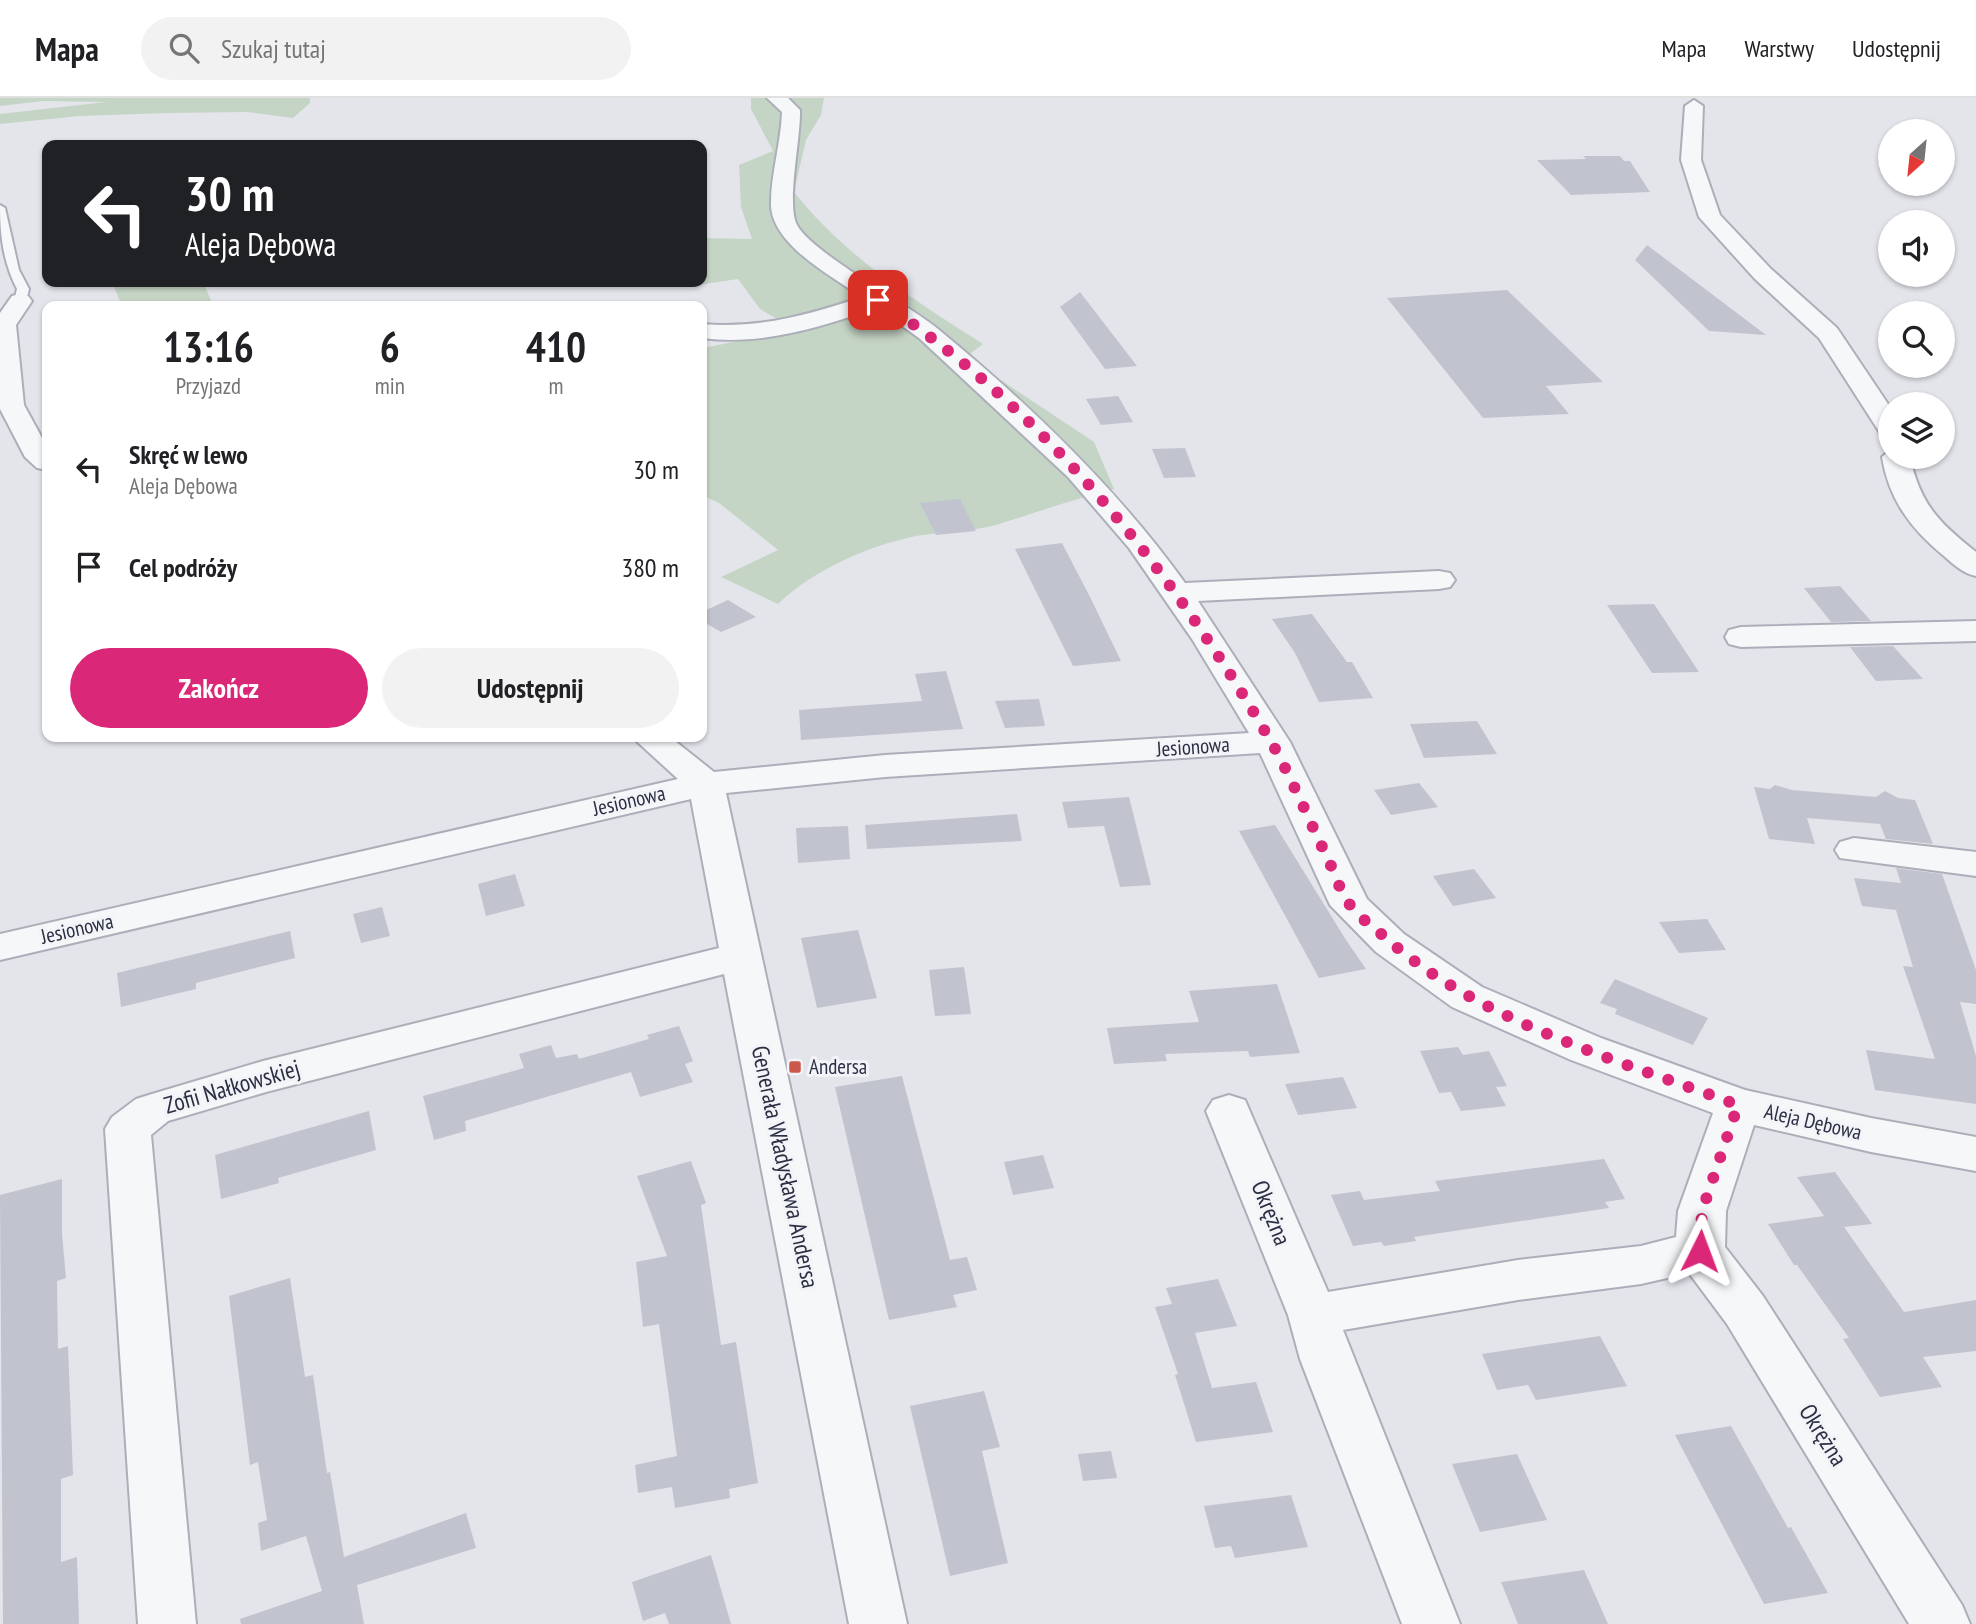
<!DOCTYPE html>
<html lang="pl">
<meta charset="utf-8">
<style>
:root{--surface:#fff;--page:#f2f2f2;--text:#202124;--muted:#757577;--line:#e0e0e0;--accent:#db2777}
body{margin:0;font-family:"PT Sans Narrow",sans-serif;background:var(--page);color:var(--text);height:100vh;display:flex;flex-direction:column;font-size:26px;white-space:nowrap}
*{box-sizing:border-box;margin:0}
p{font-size:23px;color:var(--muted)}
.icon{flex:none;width:38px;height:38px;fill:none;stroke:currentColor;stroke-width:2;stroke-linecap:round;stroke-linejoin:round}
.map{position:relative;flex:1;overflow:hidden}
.panel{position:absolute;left:42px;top:203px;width:665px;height:441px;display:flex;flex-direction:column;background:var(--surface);border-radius:14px;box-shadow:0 2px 5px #0004}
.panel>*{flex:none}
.top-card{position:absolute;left:42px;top:42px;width:665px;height:147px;border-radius:14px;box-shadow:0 2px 5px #0004;background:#202124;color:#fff;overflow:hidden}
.needle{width:46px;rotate:207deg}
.controls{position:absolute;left:1878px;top:21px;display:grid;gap:14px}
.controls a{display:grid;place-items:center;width:77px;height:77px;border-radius:50%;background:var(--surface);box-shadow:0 2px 5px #0004;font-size:35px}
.pin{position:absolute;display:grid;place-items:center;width:60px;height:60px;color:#fff;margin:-30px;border-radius:14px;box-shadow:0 4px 10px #0006}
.me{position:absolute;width:77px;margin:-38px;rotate:3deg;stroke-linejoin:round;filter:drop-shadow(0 0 5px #0008)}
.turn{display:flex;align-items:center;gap:24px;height:147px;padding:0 28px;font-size:32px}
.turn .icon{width:91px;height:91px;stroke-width:2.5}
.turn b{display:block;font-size:49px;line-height:60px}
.eta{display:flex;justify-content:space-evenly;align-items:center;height:119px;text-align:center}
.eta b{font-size:42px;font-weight:700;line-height:49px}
.button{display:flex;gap:14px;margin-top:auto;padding:14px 28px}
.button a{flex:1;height:80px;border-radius:42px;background:var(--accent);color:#fff;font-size:28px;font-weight:700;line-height:80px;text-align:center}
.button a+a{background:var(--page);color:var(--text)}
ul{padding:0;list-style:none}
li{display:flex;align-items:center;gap:21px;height:98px;padding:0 28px}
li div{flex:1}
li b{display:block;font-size:26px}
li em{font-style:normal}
header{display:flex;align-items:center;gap:42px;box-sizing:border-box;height:98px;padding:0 35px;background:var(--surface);border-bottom:2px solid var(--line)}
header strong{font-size:33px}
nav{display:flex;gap:38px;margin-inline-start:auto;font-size:24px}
.search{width:490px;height:63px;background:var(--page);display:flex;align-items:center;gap:18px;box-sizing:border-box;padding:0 24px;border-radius:38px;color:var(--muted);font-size:26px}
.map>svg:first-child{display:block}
.green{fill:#c5d5c5}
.building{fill:#c1c3ce}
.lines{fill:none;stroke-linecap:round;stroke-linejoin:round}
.lane-casing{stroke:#acaeb9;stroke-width:4}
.street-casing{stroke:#acaeb9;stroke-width:4}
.lane{fill:#f6f7f9;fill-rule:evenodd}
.street{fill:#f6f7f9;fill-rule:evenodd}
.route{stroke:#db2777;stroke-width:12;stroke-dasharray:0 21.6}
.poi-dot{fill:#cb584d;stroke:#f3f4f8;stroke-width:2.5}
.labels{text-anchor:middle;stroke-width:6;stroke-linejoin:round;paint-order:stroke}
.street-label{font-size:21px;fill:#2b2f43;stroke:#f3f4f8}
.poi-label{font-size:21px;fill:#2b2f43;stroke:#f3f4f8;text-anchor:start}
.near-street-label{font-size:24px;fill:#2b2f43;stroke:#f3f4f8}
</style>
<header>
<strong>Mapa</strong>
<div class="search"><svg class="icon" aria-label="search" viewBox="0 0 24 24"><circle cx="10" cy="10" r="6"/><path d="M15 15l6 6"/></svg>Szukaj tutaj</div>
<nav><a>Mapa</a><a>Warstwy</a><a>Udostępnij</a></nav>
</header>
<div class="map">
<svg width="1976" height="1526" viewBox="0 0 1976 1526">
<rect width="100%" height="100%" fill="#e4e5eb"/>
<path class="green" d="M0,0H310V5L293,20L247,14L170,15L80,18L0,26V16L106,4L43,3L0,8Z
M751,0H824L821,17L806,42L794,94C846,159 914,202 983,246L966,259L1094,344L1114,391C1074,401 1035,415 996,427C970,434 942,433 916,438C868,448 813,472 778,506L721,479L778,452L719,405L702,397V250L796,232L760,211L738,181L685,189L670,184H702V140L752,141L741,109L739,67L773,53L751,11Z
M112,184H209L205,188L213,208H122Z"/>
<path class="building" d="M1583,58H1620L1624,63H1630L1650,94L1571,97L1537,62L1586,61Z
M1647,147L1766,237L1709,233L1635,162Z
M1507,192L1603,284L1546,288L1569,316L1483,320L1387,200Z
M1080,194L1137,268L1105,271L1060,209Z
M1118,298L1133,324L1101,327L1086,301Z
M1185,350L1196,379L1164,380L1152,351Z
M960,401L976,433L936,437L920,405Z
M1062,445L1091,501L1121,563L1073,568L1015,451Z
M1840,488L1871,523L1831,524L1804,490Z
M728,502L756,519L721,534L702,523V514Z
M1654,506L1699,574L1652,575L1607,507Z
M1312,516L1347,564H1352L1373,600L1319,604L1295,555L1272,521Z
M1893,548L1923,581L1876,583L1850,549Z
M946,573L963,631L801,642L799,612L922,603L915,576Z
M1039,601L1045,628L1005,630L995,603Z
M1477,623L1497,656L1424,660L1410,626Z
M1419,685L1438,709L1391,717L1374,692Z
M1775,687L1792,692L1876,699L1885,693L1898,700L1915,702L1933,746L1886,741L1880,726L1807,720L1815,746L1769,741L1754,689L1770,691Z
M1129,699L1151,787L1120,789L1104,728L1068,730L1062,704Z
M1017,716L1022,743L867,751L865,727Z
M1275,727L1346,842L1366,871L1319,880L1239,733Z
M848,728L850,761L798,765L796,730Z
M1896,770L1942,776L1976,872V906L1960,904L1976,958V1006L1875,992L1866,952L1935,961L1903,868L1913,869L1896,812L1862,808L1854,780L1901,785Z
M1474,771L1496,800L1453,808L1433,778Z
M515,776L525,808L486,818L478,786Z
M382,809L390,838L361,845L353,816Z
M1707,821L1726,852L1679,855L1659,824Z
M858,832L877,900L817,910L801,840Z
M290,833L295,860L196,885V891L121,909L117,875Z
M964,869L971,916L935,918L929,872Z
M1615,881L1708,920L1693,947L1615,916L1617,911L1600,905Z
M1277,886L1300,955L1250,959L1248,953L1165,956L1167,963L1114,966L1107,930L1199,924L1189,893Z
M679,928L693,963L685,966L693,984L640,999L631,974L465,1023L466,1033L434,1042L423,998L524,970L519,956L551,947L556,960L577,956L579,961L649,941L647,937Z
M1458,949L1463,957L1489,953L1507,988L1496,989L1506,1008L1461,1013L1451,994L1439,995L1420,953Z
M902,978L950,1162L967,1159L977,1192L953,1197L957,1209L889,1222L835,989Z
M1343,979L1357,1010L1298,1017L1285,986Z
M369,1013L376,1052L278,1080L279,1085L221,1101L215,1057Z
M1043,1057L1054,1090L1013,1097L1004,1064Z
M1604,1061L1625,1101L1605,1104L1609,1110L1414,1139L1416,1143L1384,1148L1381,1144L1353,1148L1331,1097L1360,1093L1364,1102L1440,1093L1435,1083Z
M691,1063L706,1105L701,1107L721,1247L736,1244L758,1385L729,1391L730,1400L675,1410L672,1389L638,1395L635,1367L677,1358L659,1226L643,1229L636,1164L667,1158L637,1078Z
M1835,1074L1872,1126L1844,1129L1904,1214L1976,1202V1253L1923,1259L1942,1289L1880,1299L1843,1241L1849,1240L1797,1167H1794L1768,1126L1824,1118L1797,1079Z
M62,1081V1136L66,1180L57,1183L58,1251L68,1248L73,1377L61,1381V1464L77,1459L79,1526H3L0,1097Z
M290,1180L305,1279L313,1277L327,1375L330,1374L344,1459L466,1415L476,1450L357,1487L364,1526H241L240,1521L322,1493L306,1438L261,1453L258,1425L267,1422L258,1364L250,1367L229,1198Z
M1218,1181L1237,1228L1195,1235L1212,1290L1256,1284L1273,1334L1196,1344L1175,1277L1178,1276L1155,1209L1172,1206L1166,1190Z
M1600,1238L1627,1288L1536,1302L1528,1287L1497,1292L1482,1256Z
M984,1293L1000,1349L982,1353L1008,1465L950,1478L910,1308Z
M1731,1328L1788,1430L1791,1429L1828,1495L1764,1506L1675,1337Z
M1111,1353L1117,1380L1083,1383L1078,1356Z
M1517,1356L1547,1422L1480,1434L1452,1366Z
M1291,1397L1308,1449L1235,1460L1231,1448L1215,1450L1204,1408Z
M711,1457L731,1526H669L665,1515L643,1523L632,1484Z
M1584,1472L1608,1526H1518L1501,1484Z"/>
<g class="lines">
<g class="lane-casing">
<path id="lane" d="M0,107L5,110L19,172L29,191L26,203L20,207L14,203L17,191C3,164 0,137 0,107Z"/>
</g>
<g class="street-casing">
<path id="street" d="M767,0H788L800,12C801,39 786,107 797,127C813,156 908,206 938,231C1029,306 1116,389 1185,485L1439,473L1450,475L1455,482L1450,489L1439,491L1198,503L1290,644L1367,801L1404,836L1482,889L1601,940L1745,992L1871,1020L1976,1039V1073L1871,1054L1754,1027L1726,1113L1725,1149L1763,1198L1962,1507L1970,1526H1909L1727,1226L1689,1175L1641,1186L1518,1202L1343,1232L1460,1526H1402L1300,1261L1288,1217L1206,1013L1213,1002L1229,997L1245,1002L1328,1194L1518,1162L1641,1148L1676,1139L1678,1113L1713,1015L1571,962L1452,909L1376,854L1330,807L1260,655L885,679L726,695L907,1526H849L724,876L266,994L168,1023L151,1037L196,1526H138L105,1031L112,1019L136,1001L152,996L263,963L719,850L691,701L0,862V836L678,681L632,639H670L714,674L885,657L1249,635L1192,541L1129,450L1068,379L919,240L877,210C820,229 763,248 702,240V226C759,231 808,217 862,199C833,179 770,146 771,105C771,75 781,45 782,14Z
M1694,2L1703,8L1701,62L1720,117L1771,171L1837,230L1890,309V337L1880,335L1819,240L1755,181L1699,119L1681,62L1685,8Z
M20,196L28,198L32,203L16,227L24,307L47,349V372L37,370L25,359L0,311V215L12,198Z
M1890,352V359H1910C1920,406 1939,425 1976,454V478C1963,475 1954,467 1944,458C1911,431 1889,402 1882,359Z
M1976,523V543L1741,549L1729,546L1725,539L1729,532L1741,529Z
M1854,740L1976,754V778L1840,760L1835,752L1840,744Z"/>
</g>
<use href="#lane" class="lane"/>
<use href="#street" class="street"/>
</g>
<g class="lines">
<path class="route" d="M878,202C1045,312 1171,471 1270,642C1292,680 1309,723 1329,763C1335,777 1341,795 1350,807C1357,817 1368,825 1377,832C1474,923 1616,961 1738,1007L1702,1113L1700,1153"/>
</g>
<rect class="poi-dot" x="788" y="962" width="14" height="14" rx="3.5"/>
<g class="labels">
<g class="street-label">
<text transform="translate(1193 649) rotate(-4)" y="7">Jesionowa</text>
<text transform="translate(629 703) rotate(-13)" y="7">Jesionowa</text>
<text transform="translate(77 831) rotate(-13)" y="7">Jesionowa</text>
<text transform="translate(1813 1024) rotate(13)" y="7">Aleja Dębowa</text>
</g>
<g class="poi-label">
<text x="809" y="976">Andersa</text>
</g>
<g class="near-street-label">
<text transform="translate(232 989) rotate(-16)" y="8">Zofii Nałkowskiej</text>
<text transform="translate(785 1069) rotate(78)" y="8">Generała Władysława Andersa</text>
<text transform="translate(1271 1115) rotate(68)" y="8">Okrężna</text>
<text transform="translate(1823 1337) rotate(58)" y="8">Okrężna</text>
</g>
</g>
</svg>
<div class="controls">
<a><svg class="needle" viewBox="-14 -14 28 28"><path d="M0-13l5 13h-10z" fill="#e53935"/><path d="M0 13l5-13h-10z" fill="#757577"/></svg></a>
<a><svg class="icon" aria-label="sound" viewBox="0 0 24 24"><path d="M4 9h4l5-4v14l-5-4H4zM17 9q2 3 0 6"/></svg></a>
<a><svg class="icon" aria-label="search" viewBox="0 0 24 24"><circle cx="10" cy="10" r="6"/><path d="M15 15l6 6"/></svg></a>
<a><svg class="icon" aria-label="layers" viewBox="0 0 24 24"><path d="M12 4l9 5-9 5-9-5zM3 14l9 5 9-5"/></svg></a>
</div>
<div class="pin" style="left:878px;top:202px;background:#d93025"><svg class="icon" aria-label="arrive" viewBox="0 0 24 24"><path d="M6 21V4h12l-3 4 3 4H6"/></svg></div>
<svg class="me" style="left:1700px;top:1153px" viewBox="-20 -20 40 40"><path d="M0-17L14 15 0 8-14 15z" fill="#db2777" stroke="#fff" stroke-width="4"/></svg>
<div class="top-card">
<div class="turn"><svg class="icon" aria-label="left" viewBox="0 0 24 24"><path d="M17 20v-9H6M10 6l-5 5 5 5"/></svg><div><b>30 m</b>Aleja Dębowa</div></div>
</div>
<section class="panel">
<div class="eta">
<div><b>13:16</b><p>Przyjazd</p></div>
<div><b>6</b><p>min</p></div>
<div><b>410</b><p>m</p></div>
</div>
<ul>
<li><svg class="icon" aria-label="left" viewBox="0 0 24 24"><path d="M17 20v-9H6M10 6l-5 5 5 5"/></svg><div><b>Skręć w lewo</b><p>Aleja Dębowa</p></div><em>30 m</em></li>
<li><svg class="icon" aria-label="arrive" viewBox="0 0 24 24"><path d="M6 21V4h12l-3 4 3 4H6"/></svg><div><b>Cel podróży</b></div><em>380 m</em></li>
</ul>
<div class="button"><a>Zakończ</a><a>Udostępnij</a></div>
</section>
</div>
